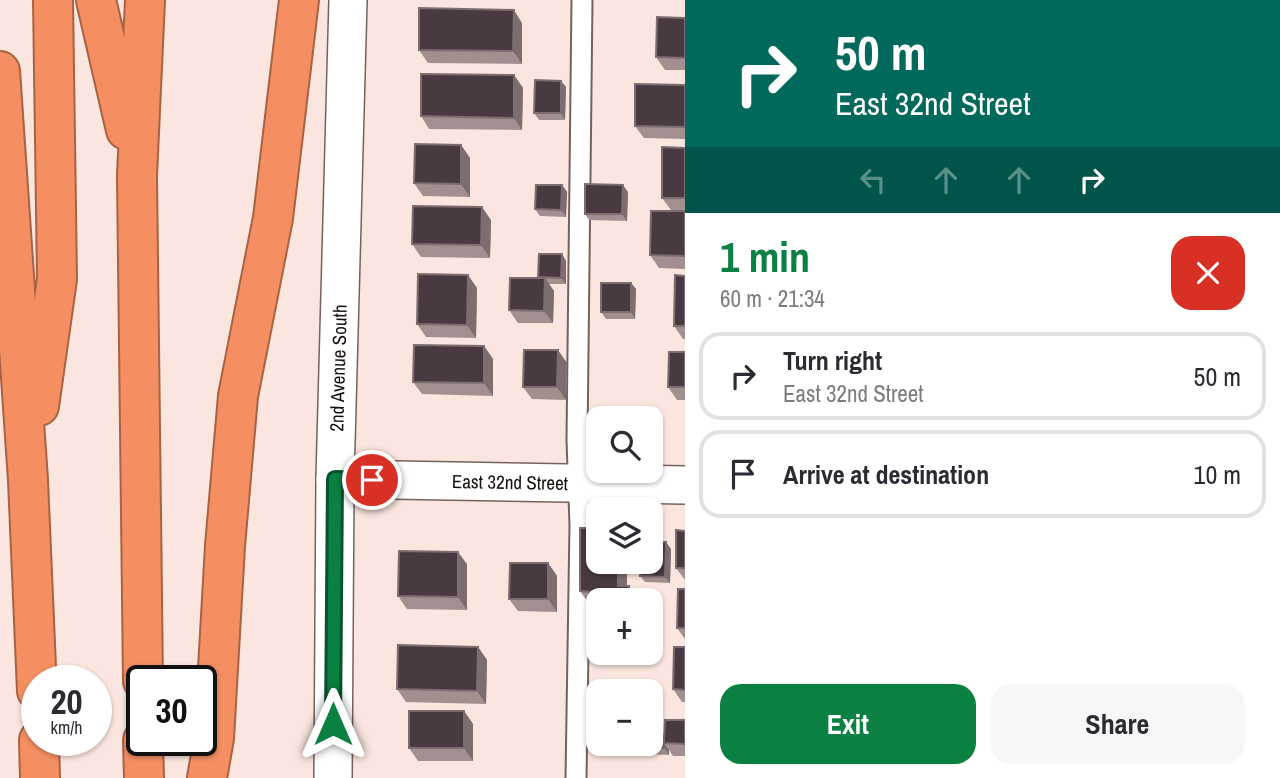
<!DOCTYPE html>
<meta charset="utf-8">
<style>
:root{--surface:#fff;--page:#f7f7f7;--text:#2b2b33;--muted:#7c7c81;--line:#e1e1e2;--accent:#0b8043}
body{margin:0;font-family:"Archivo Narrow",sans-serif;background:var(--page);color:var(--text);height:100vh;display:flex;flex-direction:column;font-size:26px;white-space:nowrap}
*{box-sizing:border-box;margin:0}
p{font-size:23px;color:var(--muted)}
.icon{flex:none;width:38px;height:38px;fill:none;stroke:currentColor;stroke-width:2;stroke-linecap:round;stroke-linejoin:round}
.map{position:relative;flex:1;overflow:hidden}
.sheet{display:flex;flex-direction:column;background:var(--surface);width:595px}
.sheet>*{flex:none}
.guide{background:#00695c;color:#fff;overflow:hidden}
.fabs{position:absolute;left:586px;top:406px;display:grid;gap:14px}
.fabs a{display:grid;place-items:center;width:77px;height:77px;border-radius:14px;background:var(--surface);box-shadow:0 2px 5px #0004;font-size:35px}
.speed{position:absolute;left:21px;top:665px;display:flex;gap:14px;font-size:35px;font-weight:700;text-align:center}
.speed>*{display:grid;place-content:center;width:91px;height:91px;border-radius:50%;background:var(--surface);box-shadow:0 2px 5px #0004;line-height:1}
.speed small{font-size:18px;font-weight:400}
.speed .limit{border:4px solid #111;border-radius:10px;background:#fff;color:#111}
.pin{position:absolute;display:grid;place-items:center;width:60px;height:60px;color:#fff;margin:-30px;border:4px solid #fff;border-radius:50%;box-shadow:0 2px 7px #0007}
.me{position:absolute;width:77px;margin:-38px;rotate:0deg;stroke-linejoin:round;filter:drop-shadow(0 0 5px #0008)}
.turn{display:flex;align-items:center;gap:24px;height:147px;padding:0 35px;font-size:32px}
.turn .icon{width:91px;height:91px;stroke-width:2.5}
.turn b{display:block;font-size:49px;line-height:60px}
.lanes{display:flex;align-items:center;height:66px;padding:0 35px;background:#0003;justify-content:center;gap:35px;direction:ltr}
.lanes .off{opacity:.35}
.round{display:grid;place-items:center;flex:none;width:74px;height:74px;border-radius:21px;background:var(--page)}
.head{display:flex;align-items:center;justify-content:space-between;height:119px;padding:0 35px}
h1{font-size:42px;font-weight:800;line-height:52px;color:var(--accent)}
.primary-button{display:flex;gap:14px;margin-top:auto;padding:14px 35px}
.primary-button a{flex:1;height:80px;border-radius:21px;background:var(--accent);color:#fff;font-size:28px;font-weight:800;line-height:80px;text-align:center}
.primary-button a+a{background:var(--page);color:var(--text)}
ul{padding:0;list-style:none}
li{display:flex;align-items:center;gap:21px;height:88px;margin:0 14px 10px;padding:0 21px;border:4px solid var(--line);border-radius:21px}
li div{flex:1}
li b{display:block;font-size:26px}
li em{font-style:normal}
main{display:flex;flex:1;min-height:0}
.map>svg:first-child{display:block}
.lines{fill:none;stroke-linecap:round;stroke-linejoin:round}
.service-casing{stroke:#74635b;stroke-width:23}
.minor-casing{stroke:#74635b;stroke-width:40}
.motorway-casing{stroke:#a86244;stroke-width:42}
.service{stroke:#fff;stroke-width:19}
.minor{stroke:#fff;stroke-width:37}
.motorway{stroke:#f58e61;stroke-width:38}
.wall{fill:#a29090}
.shaded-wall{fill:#7e6d70}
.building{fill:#493941;stroke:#7e6d70;stroke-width:2}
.route-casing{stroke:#07532c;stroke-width:18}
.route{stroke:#0b8043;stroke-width:12}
.labels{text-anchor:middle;stroke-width:7;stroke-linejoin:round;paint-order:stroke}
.street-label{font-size:19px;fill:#18110e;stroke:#fff}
</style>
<main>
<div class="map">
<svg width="685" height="778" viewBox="0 0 685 778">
<rect width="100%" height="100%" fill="#fae6de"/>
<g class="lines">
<g class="service-casing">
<path id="service" d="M576,778L580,525L577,440L582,0"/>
</g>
<g class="minor-casing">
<g id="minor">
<path id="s1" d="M335,479L685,485"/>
<path id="s2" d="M333,778L335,479L348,0"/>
</g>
</g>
<g class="motorway-casing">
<path id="motorway" d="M96,0L126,130
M0,71L28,480L37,691
M39,406L57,279L53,0
M143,681L137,176L145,0
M39,740L40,778
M143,740L144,778
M207,778L214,738L225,546L238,396L273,218L299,0"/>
</g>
<use href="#service" class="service"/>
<use href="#minor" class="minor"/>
<use href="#motorway" class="motorway"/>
</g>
<path class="wall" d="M685,18V70H665L656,57Z
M522,23V64L428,63L419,50Z
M514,75L523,88L522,130L429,129L421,116Z
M561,81L566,87L565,120H539L534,113Z
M685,85V139L644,138L635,126Z
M461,145L470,158V197L423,196L414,183Z
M685,148V211L671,210L662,198Z
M562,185L567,192L566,217L540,216L535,209Z
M628,192L627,221L589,220L585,214Z
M685,211V269L659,268L650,255Z
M491,220L490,258L421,257L412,244Z
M562,254L566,261V284H549L554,291L553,323H518L509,310Z
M685,276V339H683L674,326Z
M631,283L636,289L635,319H606L601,312Z
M477,288L476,338L426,337L417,324Z
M484,346L493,359V396L422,394L413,382Z
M685,352V400H677L668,387Z
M567,363L566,400L532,399L523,387Z
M685,531V580L676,568Z
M671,549L670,583L645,582L640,576Z
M548,563L557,576V612L518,611L509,599Z
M467,564V610L407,609L398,596Z
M629,586L638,600H598V620L593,612V604H589L580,591Z
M685,589V639L677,628Z
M478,647L487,660L486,704L406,702L397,689Z
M685,647V702H682L673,689Z
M602,653H639V656L603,655Z
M464,711L473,724V761H418L409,748Z
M685,720V756H673L669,750V755L639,754L634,748L664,736Z"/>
<path class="shaded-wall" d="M514,10L522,23V64L513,51Z
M514,75L523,88L522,130L514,118Z
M561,81L566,87L565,120L561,113Z
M461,145L470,158V197L461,184Z
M562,185L567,192L566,217L561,210Z
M623,185L628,192L627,221L622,214Z
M482,207L491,220L490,258L481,245Z
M562,254L566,261V284L561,278Z
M468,275L477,288L476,338L467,325Z
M545,278L554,291L553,323L544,311Z
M631,283L636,289L635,319L631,312Z
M484,346L493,359V396L484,383Z
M558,350L567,363L566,400L557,387Z
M666,542L671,549L670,583L665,577Z
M458,552L467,564V610L458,597Z
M618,562H627V599L618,586Z
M548,563L557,576V612L548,599Z
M629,586L638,599V600H629Z
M478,647L487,660L486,704L477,691Z
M464,711L473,724V761L464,748Z
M664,744L669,750V755L664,748Z"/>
<path class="building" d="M419,8L514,10L513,51L419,50Z
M657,17L685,18V58L656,57Z
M421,74L514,75V118L421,116Z
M535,80L561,81V113H534Z
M635,84L685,85V127L635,126Z
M415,144L461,145V184L414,183Z
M662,147L685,148V198H662Z
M585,184L623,185L622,214H585Z
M536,185H562L561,210L535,209Z
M413,206L482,207L481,245L412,244Z
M651,211H685V256L650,255Z
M539,254H562L561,278L538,277Z
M418,274L468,275L467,325L417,324Z
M675,275L685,276V326H674Z
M510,278H545L544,311L509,310Z
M601,283H631V312H601Z
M414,345L484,346V383L413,382Z
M524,350H558L557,387H523Z
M669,352H685V387H668Z
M580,528H598V562H618V586H629V600H598V612H593V592L580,591Z
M676,530L685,531V568H676Z
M651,542H666L665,577L640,576L641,562H651Z
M399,551L458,552V597L398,596Z
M510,563H548V599H509Z
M678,589H685V628H677Z
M398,645L478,647L477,691L397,689Z
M674,647H685V690L673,689Z
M409,711H464V748H409Z
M665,720H685V744L664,743Z
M651,735L664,736V748H634V744H651Z"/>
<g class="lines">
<g class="route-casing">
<path id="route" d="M333,724L335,479L372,480"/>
</g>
<use href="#route" class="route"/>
</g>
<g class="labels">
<g class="street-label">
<text dy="7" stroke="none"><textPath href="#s2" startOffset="410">2nd Avenue South</textPath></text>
<text dy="7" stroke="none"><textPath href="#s1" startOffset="175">East 32nd Street</textPath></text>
</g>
</g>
</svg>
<div class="fabs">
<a><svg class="icon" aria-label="search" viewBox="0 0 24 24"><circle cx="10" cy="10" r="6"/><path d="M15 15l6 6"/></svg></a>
<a><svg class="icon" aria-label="layers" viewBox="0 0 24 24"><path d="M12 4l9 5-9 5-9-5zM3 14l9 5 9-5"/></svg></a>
<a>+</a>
<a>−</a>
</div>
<div class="speed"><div>20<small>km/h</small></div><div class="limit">30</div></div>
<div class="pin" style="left:372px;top:480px;background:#d93025"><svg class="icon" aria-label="arrive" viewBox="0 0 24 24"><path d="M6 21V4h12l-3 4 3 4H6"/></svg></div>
<svg class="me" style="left:333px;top:724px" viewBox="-20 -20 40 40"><path d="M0-17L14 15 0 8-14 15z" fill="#0b8043" stroke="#fff" stroke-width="4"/></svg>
</div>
<section class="sheet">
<div class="guide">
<div class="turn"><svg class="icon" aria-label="right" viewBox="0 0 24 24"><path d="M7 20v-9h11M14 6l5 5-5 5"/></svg><div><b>50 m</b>East 32nd Street</div></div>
<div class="lanes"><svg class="icon off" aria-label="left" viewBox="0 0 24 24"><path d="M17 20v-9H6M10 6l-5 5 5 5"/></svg><svg class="icon off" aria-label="ahead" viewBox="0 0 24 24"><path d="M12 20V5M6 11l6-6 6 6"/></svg><svg class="icon off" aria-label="ahead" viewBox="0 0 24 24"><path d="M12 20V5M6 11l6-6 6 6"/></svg><svg class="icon" aria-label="right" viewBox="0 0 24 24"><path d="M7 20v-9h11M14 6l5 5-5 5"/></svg></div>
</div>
<div class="head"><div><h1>1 min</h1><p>60 m · 21:34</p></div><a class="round" style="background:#d93025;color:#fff"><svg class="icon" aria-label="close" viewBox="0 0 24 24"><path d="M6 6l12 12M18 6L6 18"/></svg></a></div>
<ul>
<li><svg class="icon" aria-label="right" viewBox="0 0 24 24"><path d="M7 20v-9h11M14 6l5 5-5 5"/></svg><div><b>Turn right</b><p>East 32nd Street</p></div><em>50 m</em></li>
<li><svg class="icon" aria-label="arrive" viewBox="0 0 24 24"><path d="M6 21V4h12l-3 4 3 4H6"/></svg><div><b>Arrive at destination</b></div><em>10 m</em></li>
</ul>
<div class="primary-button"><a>Exit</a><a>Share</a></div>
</section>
</main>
